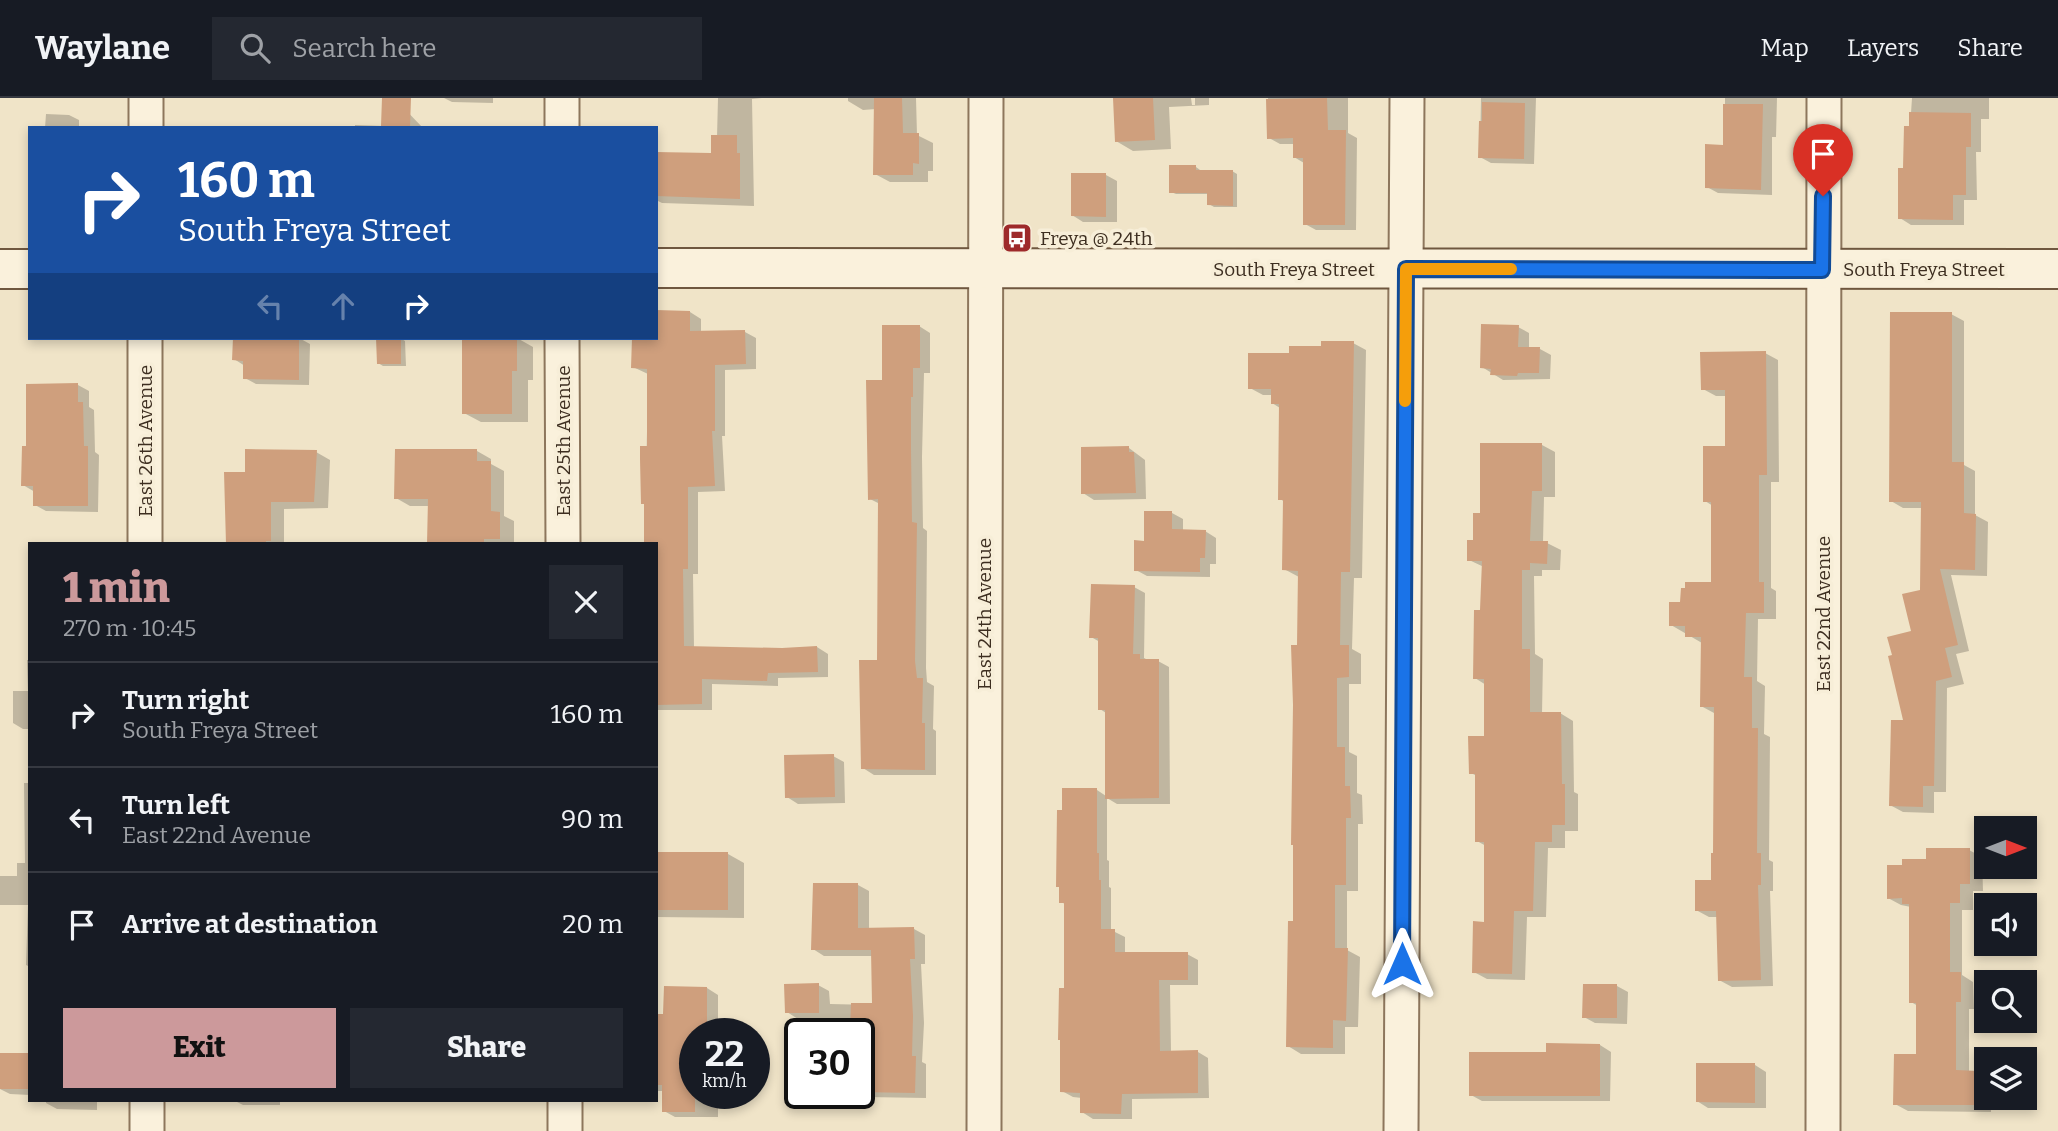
<!DOCTYPE html>
<meta charset="utf-8">
<style>
:root{--surface:#171b24;--page:#242831;--text:#f1f3f6;--muted:#9ea1a6;--line:#363941;--accent:#cc999b}
body{margin:0;font-family:Bitter,serif;background:var(--page);color:var(--text);height:100vh;display:flex;flex-direction:column;font-size:26px;white-space:nowrap}
*{box-sizing:border-box;margin:0}
p{font-size:23px;color:var(--muted)}
.icon{flex:none;width:38px;height:38px;fill:none;stroke:currentColor;stroke-width:2;stroke-linecap:round;stroke-linejoin:round}
.map{position:relative;flex:1;overflow:hidden}
.sheet{position:absolute;left:28px;top:444px;width:630px;height:560px;display:flex;flex-direction:column;background:var(--surface);border-radius:0px;box-shadow:0 4px 10px #0003}
.sheet>*{flex:none}
.banner{position:absolute;left:28px;top:28px;width:630px;height:214px;border-radius:0px;box-shadow:0 4px 10px #0003;background:#1a4fa0;color:#fff;overflow:hidden}
.needle{width:46px;rotate:90deg}
.fabs{position:absolute;left:1974px;top:718px;display:grid;gap:14px}
.fabs a{display:grid;place-items:center;width:63px;height:63px;border-radius:0px;background:var(--surface);box-shadow:0 4px 10px #0003;font-size:35px}
.speed{position:absolute;left:679px;top:920px;display:flex;gap:14px;font-size:35px;font-weight:700;text-align:center}
.speed>*{display:grid;place-content:center;width:91px;height:91px;border-radius:50%;background:var(--surface);box-shadow:0 4px 10px #0003;line-height:1}
.speed small{font-size:18px;font-weight:400}
.speed .limit{border:4px solid #111;border-radius:10px;background:#fff;color:#111}
.pin{position:absolute;display:grid;place-items:center;width:60px;height:60px;color:#fff;margin:-72px -30px;border-radius:50% 50% 50% 0;rotate:-45deg;box-shadow:0 0 7px #0007}
.pin .icon{rotate:45deg}
.me{position:absolute;width:77px;margin:-38px;rotate:0deg;stroke-linejoin:round;filter:drop-shadow(0 0 5px #0008)}
.turn{display:flex;align-items:center;gap:24px;height:147px;padding:0 35px;font-size:32px}
.turn .icon{width:91px;height:91px;stroke-width:2.5}
.turn b{display:block;font-size:49px;line-height:60px}
.lanes{display:flex;align-items:center;height:66px;padding:0 35px;background:#0003;justify-content:center;gap:35px;direction:ltr}
.lanes .off{opacity:.35}
.round{display:grid;place-items:center;flex:none;width:74px;height:74px;border-radius:0px;background:var(--page)}
.headline{display:flex;align-items:center;justify-content:space-between;height:119px;padding:0 35px}
h1{font-size:42px;font-weight:800;line-height:52px;color:var(--accent)}
.cta{display:flex;gap:14px;margin-top:auto;padding:14px 35px}
.cta a{flex:1;height:80px;border-radius:0px;background:var(--accent);color:#111;font-size:28px;font-weight:800;line-height:80px;text-align:center}
.cta a+a{background:var(--page);color:var(--text)}
ul{padding:0;list-style:none}
li{display:flex;align-items:center;gap:21px;height:105px;padding:0 35px;border-top:2px solid var(--line)}
li div{flex:1}
li b{display:block;font-size:26px}
li em{font-style:normal}
header{display:flex;align-items:center;gap:42px;box-sizing:border-box;height:98px;padding:0 35px;background:var(--surface);border-bottom:2px solid var(--line)}
header strong{font-size:33px}
nav{display:flex;gap:38px;margin-inline-start:auto;font-size:24px}
.search{width:490px;height:63px;background:var(--page);display:flex;align-items:center;gap:18px;box-sizing:border-box;padding:0 24px;border-radius:0px;color:var(--muted);font-size:26px}
.map>svg:first-child{display:block}
.shadow{fill:#0003}
.building{fill:#cf9f7d}
.lines{fill:none;stroke-linecap:round;stroke-linejoin:round}
.street-casing{stroke:#8d765c;stroke-width:37}
.secondary-casing{stroke:#6f573f;stroke-width:42}
.street{stroke:#faf1dc;stroke-width:33}
.secondary{stroke:#faf1dc;stroke-width:38}
.route-casing{stroke:#114b97;stroke-width:18}
.route{stroke:#1a73e8;stroke-width:12}
.slow{stroke:#f59e0b;stroke-width:12}
.labels{text-anchor:middle;stroke-width:7;stroke-linejoin:round;paint-order:stroke}
.poi-label{font-size:19px;fill:#3d2e20;stroke:#f7eed8;text-anchor:start}
.street-label{font-size:19px;fill:#3d2e20;stroke:#f7eed8}
</style>
<header>
<strong>Waylane</strong>
<div class="search"><svg class="icon" aria-label="search" viewBox="0 0 24 24"><circle cx="10" cy="10" r="6"/><path d="M15 15l6 6"/></svg>Search here</div>
<nav><a>Map</a><a>Layers</a><a>Share</a></nav>
</header>
<div class="map">
<svg width="2058" height="1033" viewBox="0 0 2058 1033">
<rect width="100%" height="100%" fill="#f0e4c8"/>
<path class="shadow" d="M384,0H390L399,5L423,30H355V27L383,28Z
M444,0H493V5L452,4Z
M718,0H762L752,1L754,108L662,105L656,102V56L712,57L717,39Z
M848,0H916L917,37L933,45V73H928V84H890L875,76L876,11L863,12L848,3Z
M1114,0H1191L1192,7H1195V0H1209V7L1169,9L1171,51L1133,53L1116,43Z
M1268,0H1348V35L1357,40L1356,132H1316L1305,126L1304,65L1294,59V46H1280L1269,40Z
M1481,0H1536L1534,66L1491,65L1480,59Z
M1725,0H1777L1776,39H1772V97L1718,95L1707,89L1725,49Z
M1912,0H1989V21H1981V54H1976L1977,102H1964V127H1911L1900,120L1910,30Z
M46,16L69,17L79,22V30H45Z
M1196,69L1200,72L1232,73L1237,76V109H1214L1209,106V96H1176L1171,94Z
M1106,77L1117,83V124H1083L1072,117Z
M656,214H690L701,221V234H745L756,240V271L725,272V338H722L725,393L698,394V476H693L694,550L782,552L817,549L828,556V579L778,580V588L712,586V612H656V446H645L648,276L633,269L634,240H656Z
M1951,216L1964,223V367L1975,373V417L1988,424L1987,478L1951,477L1969,553L1956,556L1964,586L1947,590L1946,694H1934V715L1903,714L1890,707L1905,624L1913,534L1922,493V410H1903L1891,403Z
M919,228L930,235V275H924L922,359L923,430L927,433L926,570L927,584L934,588L933,631L936,633V677H874L863,670L878,564L880,406L870,401L884,284Z
M1518,229L1529,235V251H1540L1551,257L1550,281L1503,282L1482,269Z
M235,240H299L310,246L309,287L256,286L245,280V268L234,261Z
M378,240H400L405,243L406,268H383L378,265Z
M464,240H517L533,249V282H528V324H481L464,315Z
M1353,245L1366,252L1362,480H1354L1352,551L1361,556V586H1349V654L1357,658V695L1362,697L1363,726H1358V793H1347V852L1360,859L1358,929H1345V956H1301L1288,948L1295,825L1299,479L1284,471L1285,404L1280,401V310L1272,305V297H1263L1250,290L1291,257Z
M1765,255L1778,262L1779,384H1771V490L1776,493V521H1758L1757,583L1765,588L1764,636L1770,639L1769,762L1773,764V793H1770L1773,888L1732,889L1719,882L1718,819H1709L1696,812L1713,783L1715,757L1714,615L1701,608L1702,545L1671,527L1682,506L1713,485V408L1705,403L1726,350V298H1716L1703,291Z
M78,287L89,293V309L94,312L95,354L99,357L98,414L46,413L35,407V394L23,387L27,350Z
M1542,347L1555,354V399H1544L1543,445H1547L1561,452L1560,472H1542V478H1534L1535,556L1543,561L1542,616L1560,615L1573,623L1574,694L1578,696V733H1565V750H1548L1546,819H1527L1525,882L1487,881L1474,874L1486,825V748L1477,743V678L1471,675L1486,640V587L1475,580L1482,514L1484,469L1469,462L1482,417Z
M1129,350L1145,362L1146,401L1094,402L1083,395Z
M477,353L491,361V366L504,373V418L514,423V446H429L430,408H410L396,400Z
M316,354L330,362L328,410L284,411V446H228L225,376H246Z
M1172,415L1183,421V433H1205L1216,440V466H1210V479L1147,478L1136,472L1145,444Z
M1134,489L1145,495L1144,560L1150,563H1158L1169,569L1170,706H1117L1107,700V762L1109,763V789L1111,790V832L1125,839V856H1187L1198,862V887H1170L1171,954H1198L1208,960L1209,1000L1132,1001V1021H1093L1082,1014V1000L1073,999L1062,993L1065,892V806L1061,804L1063,714L1097,692L1106,698V615L1100,611V544L1091,539Z
M27,562H30V631H23L13,625V593H28Z
M833,658L844,664L845,705L798,706L787,699Z
M24,685H30V869L26,867L28,807H0V778H17V765H25Z
M1969,752L1982,759L1983,793H1973V812H1962V877L1973,884L1974,911H1969V974L1978,975L1986,979V999H1991V1014L1908,1013L1895,1006L1918,958V908L1911,904V809L1901,807L1888,800L1904,769Z
M656,755L728,756L744,765V820L656,819Z
M858,787L869,793V831H914L925,837V866H921L924,925L922,964L926,966V1000L866,999L859,996V936H832V920L798,921L787,914L818,887L829,893L830,906L873,907L872,858H824L813,851Z
M1617,888L1628,894L1627,926L1595,925L1584,919Z
M707,890L718,897V936H695V996H718V1019H675L664,1013V993H656V918H665Z
M1600,947L1611,954L1610,1003H1482L1471,997Z
M0,957H30V997L10,996L0,991Z
M1755,967L1766,974V1010H1708L1697,1003Z
M46,1003H97V1012L57,1011L46,1005Z
M235,1003H280V1007H243Z"/>
<path class="building" d="M382,0H411L410,29L381,28Z
M874,0H902L903,35H919V66L913,65V77H873Z
M1113,0H1153L1155,42L1115,44Z
M1327,0L1328,32H1346L1345,127H1303V60H1293V40L1267,41L1266,1Z
M1482,4L1525,5L1524,61L1478,60L1479,23H1482Z
M1723,6H1763L1761,92L1705,90V46L1723,47Z
M1909,14L1971,15V49H1966V97H1953V122L1898,121V70H1903L1904,28H1909Z
M711,37H737V55H740V101L656,98V54L711,55Z
M1169,67H1196V72H1233V108L1207,107V95H1169Z
M1071,75H1106V119L1071,118Z
M656,212L690,213V233L745,232L746,266L715,267V333H712L715,388L688,389V471H683L684,548L782,550L817,548L818,574L768,575L767,583L702,581V606L656,607V446H644V406H641L640,361V348H647V271L631,270L632,240H656Z
M1890,214H1952V364H1964V415L1976,416L1975,472L1940,471L1958,547L1945,550L1952,579L1936,583L1934,688H1923V709L1889,708L1891,622H1903L1888,558L1892,557L1887,539L1911,533L1902,496L1920,492L1921,404H1889Z
M1481,226L1519,227L1518,249H1540L1539,275H1518L1517,278L1490,277L1491,271L1480,270Z
M882,227H920V270H913V299H911V352L912,424L917,425L915,563L917,580H923L922,625H925V672L861,671L859,562H877L878,401L868,402L866,282H882Z
M233,240H299V282L243,281V263L232,262Z
M376,240H401V266H377Z
M462,240H517V273H512V316H462Z
M1321,243H1354L1350,474H1341L1340,547H1349V579L1337,580V649H1345V688H1350L1351,720H1346V787H1335V850H1348L1346,923L1333,922V950L1286,949L1288,823H1293V747H1291L1293,607L1291,547H1297L1298,473L1282,472L1283,402H1278L1279,306H1271V291H1248V255H1289V248H1321Z
M1766,253L1767,377H1759V484H1764V515H1746L1744,579H1752V630H1758L1757,755H1761V787H1758L1761,882L1718,883L1716,813H1695V782H1711V755H1713L1714,609H1700L1701,539H1685V528H1669V504H1680L1681,490H1685V484H1711V404H1703V348H1725V292H1701L1700,254Z
M78,285V304H83L84,348H88V408H33V388H21L22,348H26V286Z
M1480,345H1542V393H1532L1530,443H1548L1547,466L1530,465V472H1522V551H1530V614H1561L1562,686H1565V727H1552V744H1535L1533,813H1514L1512,876L1472,875L1473,823L1484,824V744H1475V676H1469L1468,638H1484V581H1473L1474,512H1480L1482,463H1467V442H1473V415H1480Z
M1129,348V354H1134L1136,395L1081,396V349Z
M245,351L317,352L314,404H271V443H266V446H226L224,374H245Z
M395,351H477V363H491V413L500,414V441H484V446H427L428,401H394Z
M1144,413H1172V431L1206,432L1205,460H1200V474L1134,473V442L1144,443Z
M1091,486L1135,487L1133,556H1140V561H1159V700L1105,701V612H1098V540H1089Z
M834,656L835,699L785,700L784,657Z
M1062,690H1097V755H1099V782H1101V831H1115V854H1188V882H1159L1160,953L1198,952V995L1122,996L1121,1016L1080,1015V995L1060,994V942H1058L1059,890H1064V805H1059V789H1056L1057,712H1062Z
M1926,750H1970V786H1960V805H1950V874H1961V904H1956V972L1978,973V1007H1893L1894,956H1916V905H1909V806H1902V800L1887,801V767H1902V761H1926Z
M656,754H728V812H656Z
M813,785H858V830L914,829L915,861H910L913,918L912,958H916L915,995L859,994V936H850L851,905H872L871,852H811Z
M819,885V915H785L784,886Z
M1583,886H1617V920H1582Z
M664,888L707,889V936H695V1014H662V987H656V916H663Z
M1546,945L1600,946V998H1469V954H1546Z
M0,955H30V991H0Z
M1696,965H1755V1005L1696,1004Z"/>
<g class="lines">
<g class="street-casing">
<path id="street" d="M146,30V0
M562,30V0
M145,240V446
M562,240L563,446
M147,1003V1033
M565,1003V1033
M984,1033L986,0
M1401,1033L1407,0
M1823,1033L1824,0"/>
</g>
<g class="secondary-casing">
<path id="secondary" d="M656,170L2058,171
M0,171H30"/>
</g>
<use href="#street" class="street"/>
<use href="#secondary" class="secondary"/>
</g>
<g class="lines">
<g class="route-casing">
<path id="route" d="M1402,866L1406,171L1822,172L1823,98"/>
</g>
<use href="#route" class="route"/>
<path class="slow" d="M1405,303L1406,171H1511"/>
</g>
<defs>
<g id="bus-square" transform="scale(1.575)"><rect x="-9" y="-9" width="18" height="18" rx="4" fill="#9e2a2b" stroke="#f7eed8"/><path d="M-5-6H5V4H4V6H2V4H-2V6H-4V4H-5ZM-3.5-4V0h7V-4ZM-3.5 1.2v1.5H-2V1.2ZM2 1.2v1.5H3.5V1.2Z" fill="#fff"/></g>
</defs>
<g fill-rule="evenodd">
<use href="#bus-square" x="1017" y="140"/>
</g>
<g class="labels">
<g class="poi-label">
<text x="1040" y="147">Freya @ 24th</text>
</g>
<g class="street-label">
<text x="1294" y="178">South Freya Street</text>
<text x="1924" y="178">South Freya Street</text>
<text transform="translate(145 343) rotate(-90)" y="7">East 26th Avenue</text>
<text transform="translate(563 343) rotate(-90)" y="7">East 25th Avenue</text>
<text transform="translate(984 516) rotate(-90)" y="7">East 24th Avenue</text>
<text transform="translate(1823 516) rotate(-90)" y="7">East 22nd Avenue</text>
</g>
</g>
</svg>
<div class="fabs">
<a><svg class="needle" viewBox="-14 -14 28 28"><path d="M0-13l5 13h-10z" fill="#e53935"/><path d="M0 13l5-13h-10z" fill="#9ea1a6"/></svg></a>
<a><svg class="icon" aria-label="sound" viewBox="0 0 24 24"><path d="M4 9h4l5-4v14l-5-4H4zM17 9q2 3 0 6"/></svg></a>
<a><svg class="icon" aria-label="search" viewBox="0 0 24 24"><circle cx="10" cy="10" r="6"/><path d="M15 15l6 6"/></svg></a>
<a><svg class="icon" aria-label="layers" viewBox="0 0 24 24"><path d="M12 4l9 5-9 5-9-5zM3 14l9 5 9-5"/></svg></a>
</div>
<div class="speed"><div>22<small>km/h</small></div><div class="limit">30</div></div>
<div class="pin" style="left:1823px;top:98px;background:#d93025"><svg class="icon" aria-label="arrive" viewBox="0 0 24 24"><path d="M6 21V4h12l-3 4 3 4H6"/></svg></div>
<svg class="me" style="left:1402px;top:866px" viewBox="-20 -20 40 40"><path d="M0-17L14 15 0 8-14 15z" fill="#1a73e8" stroke="#fff" stroke-width="4"/></svg>
<div class="banner">
<div class="turn"><svg class="icon" aria-label="right" viewBox="0 0 24 24"><path d="M7 20v-9h11M14 6l5 5-5 5"/></svg><div><b>160 m</b>South Freya Street</div></div>
<div class="lanes"><svg class="icon off" aria-label="left" viewBox="0 0 24 24"><path d="M17 20v-9H6M10 6l-5 5 5 5"/></svg><svg class="icon off" aria-label="ahead" viewBox="0 0 24 24"><path d="M12 20V5M6 11l6-6 6 6"/></svg><svg class="icon" aria-label="right" viewBox="0 0 24 24"><path d="M7 20v-9h11M14 6l5 5-5 5"/></svg></div>
</div>
<section class="sheet">
<div class="headline"><div><h1>1 min</h1><p>270 m · 10:45</p></div><a class="round"><svg class="icon" aria-label="close" viewBox="0 0 24 24"><path d="M6 6l12 12M18 6L6 18"/></svg></a></div>
<ul>
<li><svg class="icon" aria-label="right" viewBox="0 0 24 24"><path d="M7 20v-9h11M14 6l5 5-5 5"/></svg><div><b>Turn right</b><p>South Freya Street</p></div><em>160 m</em></li>
<li><svg class="icon" aria-label="left" viewBox="0 0 24 24"><path d="M17 20v-9H6M10 6l-5 5 5 5"/></svg><div><b>Turn left</b><p>East 22nd Avenue</p></div><em>90 m</em></li>
<li><svg class="icon" aria-label="arrive" viewBox="0 0 24 24"><path d="M6 21V4h12l-3 4 3 4H6"/></svg><div><b>Arrive at destination</b></div><em>20 m</em></li>
</ul>
<div class="cta"><a>Exit</a><a>Share</a></div>
</section>
</div>
